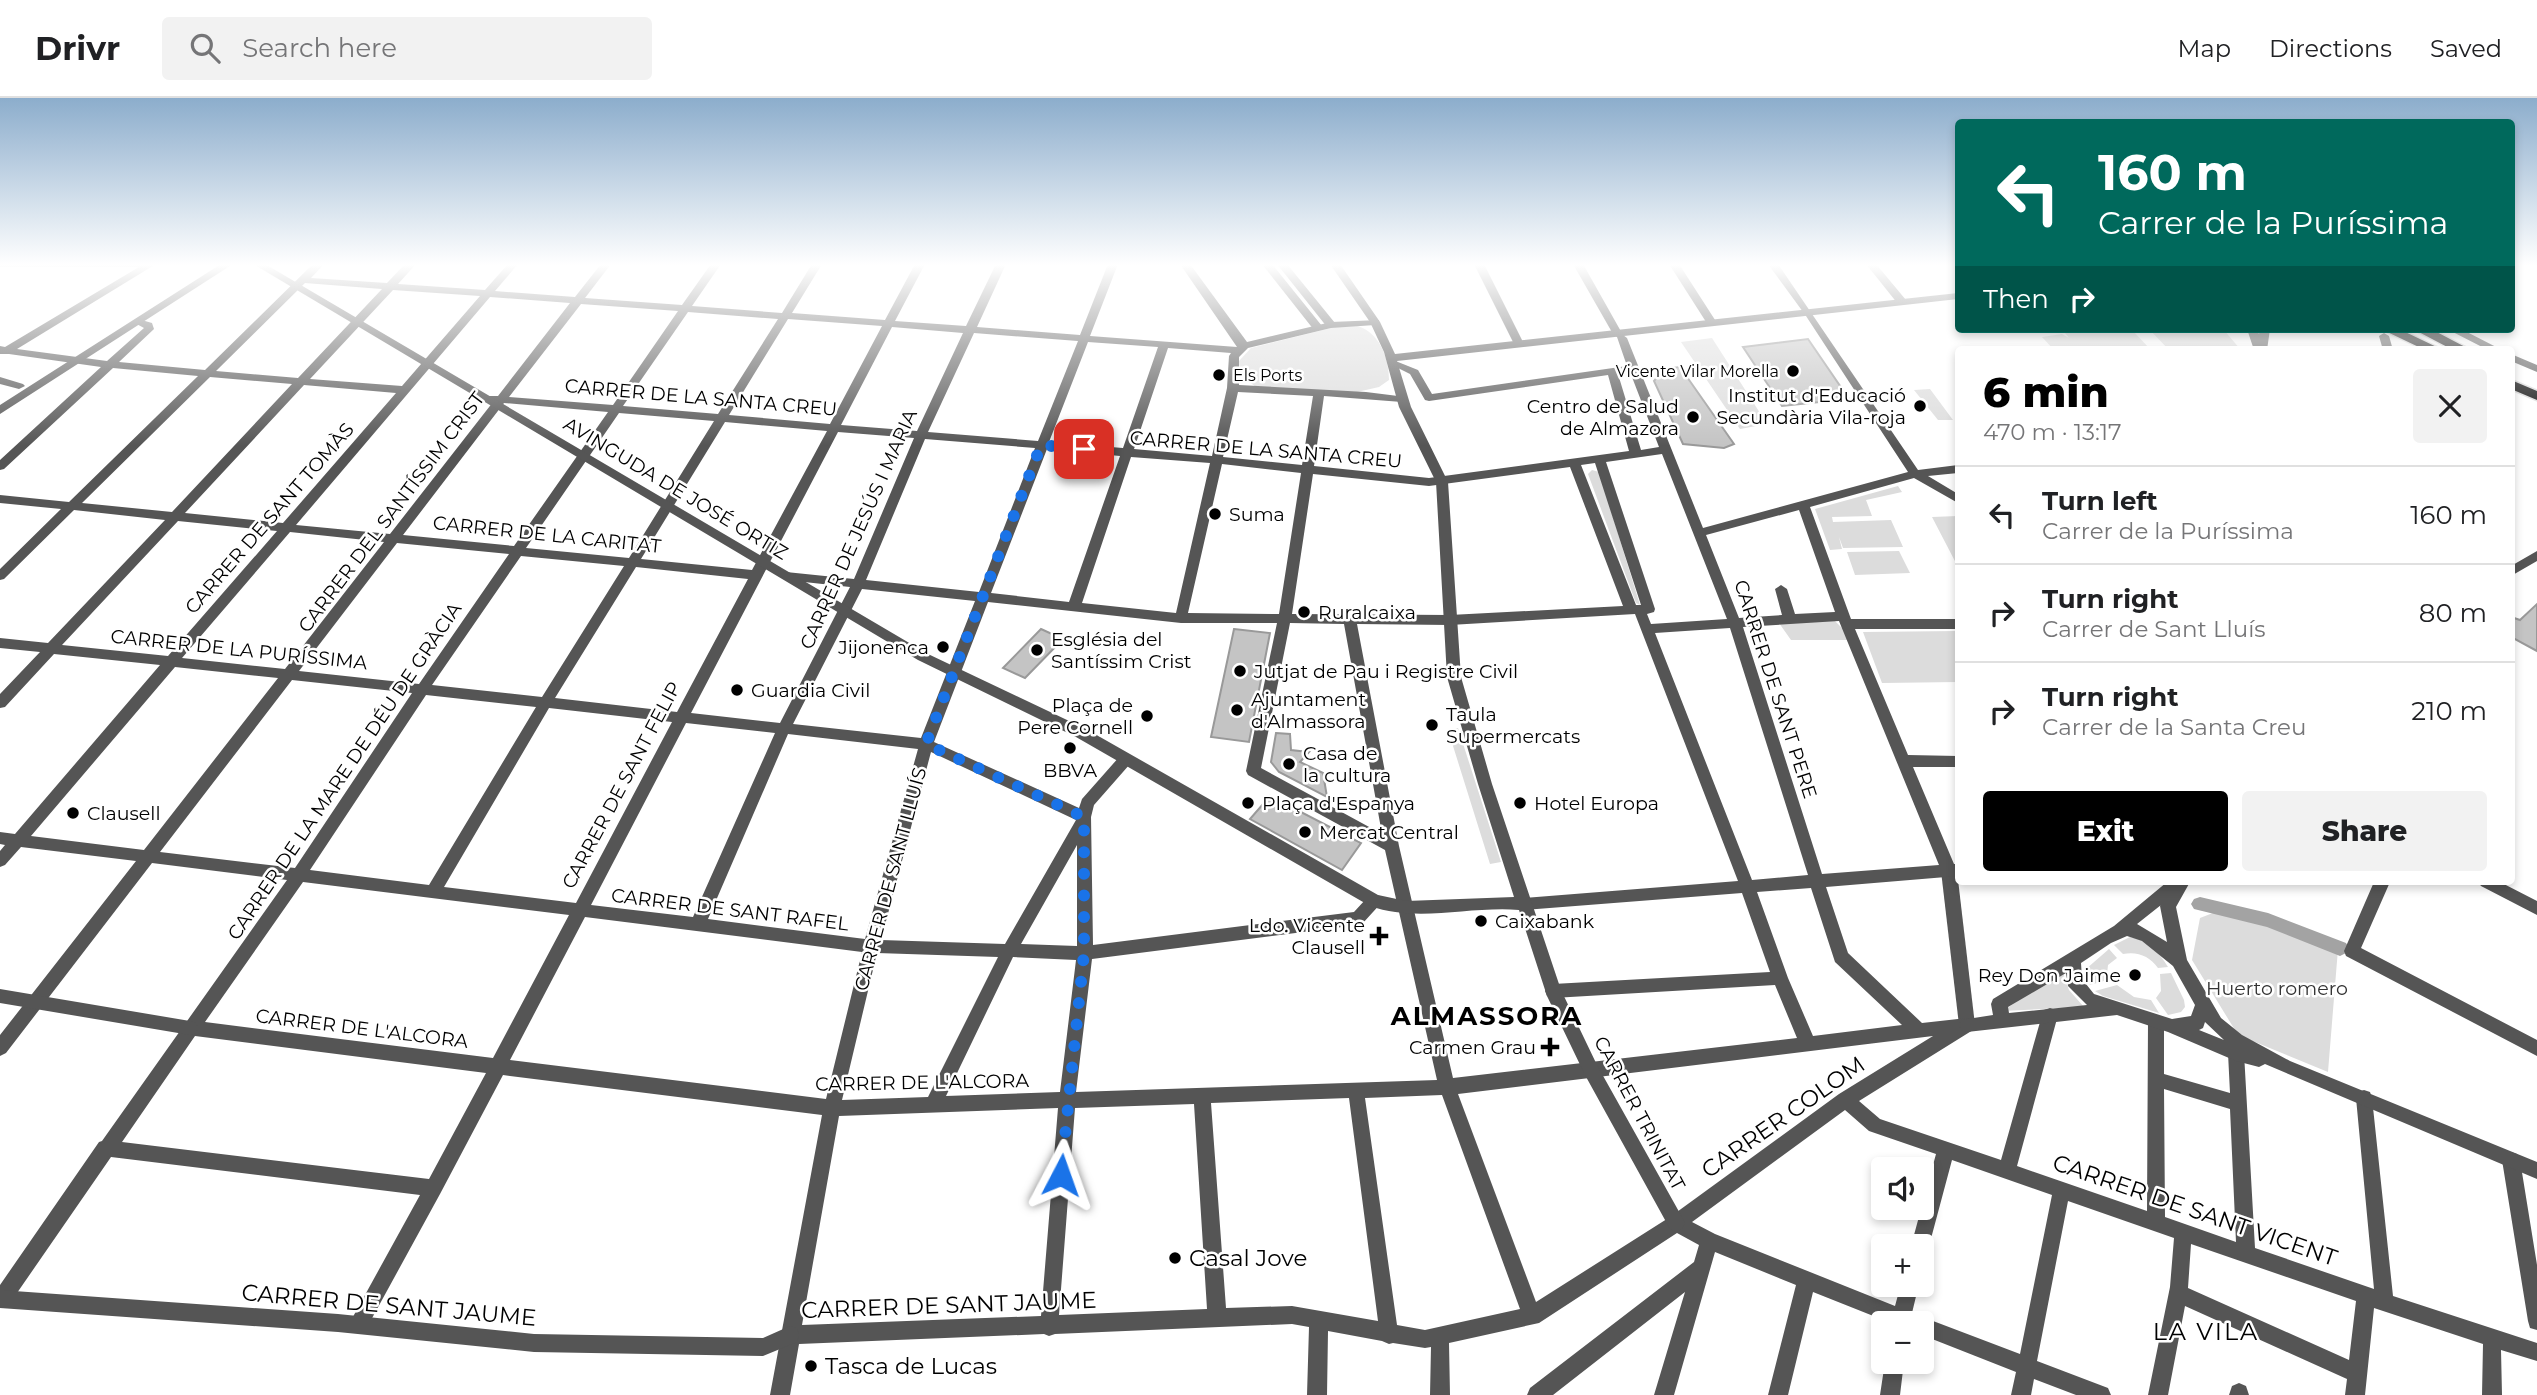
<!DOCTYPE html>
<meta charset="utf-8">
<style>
:root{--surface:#fff;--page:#f2f2f2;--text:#202124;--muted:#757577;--line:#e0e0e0;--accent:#000}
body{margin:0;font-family:Montserrat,sans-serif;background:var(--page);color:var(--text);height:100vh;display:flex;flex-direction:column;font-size:26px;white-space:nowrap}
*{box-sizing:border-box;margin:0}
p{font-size:23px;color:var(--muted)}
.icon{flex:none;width:38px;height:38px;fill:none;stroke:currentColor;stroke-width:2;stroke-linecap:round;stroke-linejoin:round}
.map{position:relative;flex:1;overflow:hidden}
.side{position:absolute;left:1955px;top:248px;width:560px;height:539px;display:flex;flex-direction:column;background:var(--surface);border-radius:7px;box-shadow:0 4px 10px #0003}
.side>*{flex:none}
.hud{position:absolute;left:1955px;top:21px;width:560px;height:214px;border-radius:7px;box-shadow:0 4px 10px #0003;background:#00695c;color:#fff;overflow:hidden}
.fabs{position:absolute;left:1871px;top:1059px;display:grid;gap:14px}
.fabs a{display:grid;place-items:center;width:63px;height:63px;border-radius:7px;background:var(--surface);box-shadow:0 4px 10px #0003;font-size:35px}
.pin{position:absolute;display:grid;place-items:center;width:60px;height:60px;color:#fff;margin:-30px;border-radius:14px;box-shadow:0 4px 10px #0006}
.me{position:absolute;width:77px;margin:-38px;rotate:4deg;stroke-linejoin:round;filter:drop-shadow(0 0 5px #0008)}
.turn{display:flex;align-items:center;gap:24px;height:147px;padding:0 28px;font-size:32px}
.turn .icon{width:91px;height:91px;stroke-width:2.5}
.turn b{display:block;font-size:49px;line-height:60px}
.then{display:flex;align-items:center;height:66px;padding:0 28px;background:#0003;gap:14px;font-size:26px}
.round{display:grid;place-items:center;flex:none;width:74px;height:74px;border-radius:7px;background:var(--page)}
.headline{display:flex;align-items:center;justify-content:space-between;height:119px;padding:0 28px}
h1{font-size:42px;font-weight:800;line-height:52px;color:var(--accent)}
.button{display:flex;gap:14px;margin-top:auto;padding:14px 28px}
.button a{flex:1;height:80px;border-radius:7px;background:var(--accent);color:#fff;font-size:28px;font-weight:800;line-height:80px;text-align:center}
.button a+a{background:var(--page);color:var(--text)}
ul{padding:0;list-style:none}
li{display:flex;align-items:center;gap:21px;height:98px;padding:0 28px;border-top:2px solid var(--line)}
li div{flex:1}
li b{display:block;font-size:26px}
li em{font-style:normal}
header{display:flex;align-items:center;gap:42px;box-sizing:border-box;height:98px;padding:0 35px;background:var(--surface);border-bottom:2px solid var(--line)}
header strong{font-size:33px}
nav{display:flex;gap:38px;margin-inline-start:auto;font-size:24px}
.search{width:490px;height:63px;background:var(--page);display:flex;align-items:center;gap:18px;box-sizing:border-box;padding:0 24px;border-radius:7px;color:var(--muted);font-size:26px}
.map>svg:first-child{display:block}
.green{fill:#dcdcdc}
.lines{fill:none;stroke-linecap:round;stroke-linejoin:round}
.canal{fill:#a3a3a3;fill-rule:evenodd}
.building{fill:#c4c4c4;stroke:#999;stroke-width:2}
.primary-casing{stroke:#dbdbdb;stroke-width:3}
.pedestrian{fill:#555;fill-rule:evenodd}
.minor{fill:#555;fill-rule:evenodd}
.tertiary{fill:#555;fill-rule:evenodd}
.primary{fill:#000;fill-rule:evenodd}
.route{stroke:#1a73e8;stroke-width:12;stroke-dasharray:0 21.6}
.poi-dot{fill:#000;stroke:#fff;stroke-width:2.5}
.labels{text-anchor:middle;stroke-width:5;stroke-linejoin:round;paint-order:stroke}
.far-poi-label{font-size:16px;fill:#000;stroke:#fff;text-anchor:end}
.poi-label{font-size:19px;fill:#000;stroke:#fff;text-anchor:start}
.street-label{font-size:19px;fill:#000;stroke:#fff}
.park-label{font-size:19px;fill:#333;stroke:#fff}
.near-street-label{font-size:23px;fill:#000;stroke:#fff}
.near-poi-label{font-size:23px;fill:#000;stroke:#fff;text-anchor:start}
.near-neighbourhood-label{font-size:24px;letter-spacing:2px;fill:#000;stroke:#fff}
.district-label{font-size:26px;font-weight:bold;letter-spacing:2px;fill:#000;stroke:#fff}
</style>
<header>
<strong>Drivr</strong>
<div class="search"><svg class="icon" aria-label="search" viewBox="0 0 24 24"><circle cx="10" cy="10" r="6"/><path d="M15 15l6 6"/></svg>Search here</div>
<nav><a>Map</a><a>Directions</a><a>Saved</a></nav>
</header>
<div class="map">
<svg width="2537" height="1297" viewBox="0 0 2537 1297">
<rect width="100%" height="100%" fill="#fff"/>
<path class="green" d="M1357,228C1379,234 1389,259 1389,282L1379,289L1357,294L1256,289L1240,277L1239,263L1251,250L1335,229Z
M2062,231H2131L2151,252H2054L2042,239L2062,236L2069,240Z
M2149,231H2223L2241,252H2169Z
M1712,240L1767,326L1740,331L1681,244Z
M1930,291L1953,322H1938L1914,292Z
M1592,372L1599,374L1640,507L1636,505L1588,376Z
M1898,388L1902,394L1866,402L1872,418L1832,419L1833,424L1891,422L1903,449L1843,450L1839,439L1842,451L1830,452L1815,411Z
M1958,418V469L1932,419Z
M1899,453L1910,475L1855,477L1847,454Z
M1834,522L1845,533L1848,542H1791L1779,525Z
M1958,533V584L1882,585L1863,534Z
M1458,630L1501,764L1490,766L1448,632Z
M2218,813L2239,821L2270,825L2338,851L2328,974L2238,937L2192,862L2200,820Z
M2130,839C2148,842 2159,854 2168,869L2158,870C2150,858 2137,853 2123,856L2114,847Z
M2109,851L2117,860L2108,867L2107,876L2111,881L2090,887L2086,880V871Z
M2062,872L2069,892L2084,909L2003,913Z
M2171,875L2184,902L2185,909L2181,914L2168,917L2156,900L2161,893L2160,876Z
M2117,887L2134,899L2151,902L2159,915L2103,898L2095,893Z"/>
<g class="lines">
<path class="canal" d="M2200,799L2268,815L2346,845L2349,850L2346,855L2340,858L2267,829L2194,811L2191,806L2194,801Z"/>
</g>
<path class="building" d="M1808,241L1849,301L1782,308L1743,249Z
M1680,269L1734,346L1724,350L1683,346L1654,283L1664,271Z
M2537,506V553L2511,539V519L2520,522Z
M1041,531L1063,541L1025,580L1003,570Z
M1234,531L1270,535L1249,644L1211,639Z
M1276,635L1290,636L1291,652L1309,654L1300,664L1323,675L1327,699L1279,674L1271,664Z
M1270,698L1361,745L1342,772L1250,721Z"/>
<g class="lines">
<g class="primary-casing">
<path id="primary" d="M2381,231H2399L2443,252H2425Z
M2413,231H2431L2471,252H2453Z
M2511,282L2537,293V302L2511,291Z"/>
</g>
<path class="pedestrian" d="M1949,767L1954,769L1957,773L1975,927L1973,932L1967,934L1961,932L1959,927L1941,773L1944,769Z"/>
<path class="minor" d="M0,166H156L17,251L107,263L144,230L133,224L138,221L152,225L154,231L119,264L205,272L313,166H324L311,180L387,185L405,166H416L398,186L485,192L508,166H518L495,193L575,199L601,166H611L585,200L682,207L711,166H721L692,208L782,215L812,166H822L792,215L885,222L915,166H925L895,223L966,228L996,166H1006L977,229L1080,237L1108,166H1118L1090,238L1237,249L1180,166H1190L1247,244L1331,224L1379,222V226L1375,227L1331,230L1248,250L1239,259V287L1366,294L1406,299V303L1402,304L1324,298L1314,368L1429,380L1629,353L1608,277L1429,303L1425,302L1410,276L1388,265L1393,262L1418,272L1432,296L1627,268L1617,239L1613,236L1573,166H1583L1623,237L1627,240L1703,430L1908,374L1806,218L1768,166H1778L1918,372L1958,367V375L1928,378L1958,396V405L1914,380L1810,409L1851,521H1958V531H1855L1908,657L1958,658V669H1913L1954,766H1958V778L1826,789L1848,855L1922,925L1967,920L1973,922L1975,927L1973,932L1859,1003L1880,1021L2001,1062L2042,917L2044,912L2050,910L2056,912L2058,917L2017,1068L2147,1113L2148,924L2150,919L2156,917L2162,919L2164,924V976L2230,995L2228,955L2230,950L2236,947L2242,950L2244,955L2255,1150L2374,1191L2356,1000L2358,994L2364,992L2370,994L2372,1000L2393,1198L2537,1245V1263L2501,1252L2502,1297H2482L2483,1246L2374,1210L2365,1297H2345L2347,1281L2185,1208L2168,1297H2148L2170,1189L2174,1140L2068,1103L2037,1263L2108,1290L2111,1297H2076L2034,1281L2031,1297H2011L2016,1274L1922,1237V1225H1891L1813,1194L1788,1297H1768L1796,1187L1715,1154L1674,1297H1654L1685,1194L1553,1297H1527L1530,1290L1694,1164L1699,1147L1677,1135L1539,1225L1449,1245L1450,1297H1430L1431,1249L1425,1250L1393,1245L1389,1246L1382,1243L1328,1233L1327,1297H1307L1309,1229L1292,1226L1055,1236L1049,1238L1044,1236L799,1246L790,1297H770L822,1017L503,977L440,1096L365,1233L358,1235L351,1233L349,1226L420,1097L111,1059L8,1208L0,1210V1187L99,1044L102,1043L287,782L152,765L6,955L0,958V937L136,763L21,749L5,767L0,769V753L5,747L0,746V734L15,736L160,567L54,556L5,609L0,610V596L40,554L0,550V540L48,545L165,422L74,412L4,481L0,482V471L61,411L0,405V397L69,404L198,278L113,270L4,371L0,372V362L101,269L9,256H0V248L5,249L139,169H0ZM305,185L382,191L298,280L216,273ZM393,192L480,198L402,288L310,281ZM490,199L570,205L498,298H480V302L493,304L390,436L296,427ZM581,206L678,213L613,307L509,299ZM688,214L778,221L718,316L623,308ZM788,221L882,228L830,326L729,317ZM892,229L963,235L917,333L841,327ZM974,235L1078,243L1038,343L928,334ZM1088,244L1158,249L1123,350L1049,344ZM1168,250L1231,255L1229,258L1227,290L1212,358L1134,351ZM1630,274L1659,349L1641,352L1618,276ZM210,279L292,286L172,414L82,405ZM304,287L396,295L283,425L185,415ZM1238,294L1313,298L1302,367L1223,359ZM504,305L608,314L514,448L403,437ZM619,315L714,323L629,460L526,450ZM725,324L827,333L752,472L641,461ZM838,334L914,340L854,481L786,474L780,478L786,482L850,489L780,625L691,615ZM925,341L1035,350L979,494L866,482ZM1047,351L1120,358L1069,504L991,495ZM1662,356L1727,521L1651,526L1647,516L1654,514L1655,511L1606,364ZM1131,359L1210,365L1176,515L1082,505ZM1595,365L1641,507H1636L1581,367ZM1222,366L1301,375L1279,516L1188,515ZM1570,369L1623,508L1450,517L1292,516L1313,376L1429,388ZM1799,412L1835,514L1795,516L1787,491L1781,487L1775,491L1782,517L1739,520L1706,437ZM178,423L277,433L168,558L62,547ZM290,434L384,444L285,571L182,560ZM397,445L509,456L419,586L299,573ZM521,458L624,468L542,599L432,587ZM636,469L748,481L677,614L555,600ZM862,491L975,503L921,640L793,626ZM988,504L1181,525H1277L1246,673L1248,677L1385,752L1437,982L1076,994L1092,861L1358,827L1363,825L1383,803L1380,798C1369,794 1362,806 1354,814L1093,847L1091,719L1094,707L1130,666L1132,662L1130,658H1120L1082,701L1079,710L934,644ZM1635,516L1738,783L1524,800L1519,801L1516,806L1519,811L1524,812L1742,795L1770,874L1553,886L1547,888L1545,893L1547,898L1553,900L1775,887L1797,940L1453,980L1399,748L1357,526L1450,527ZM1839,523L1939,767L1822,776L1743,529ZM1290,525L1344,526L1382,736L1261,670ZM1730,530L1808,777L1752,782L1655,535ZM175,569L278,580L144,752L31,738ZM292,582L412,595L295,770L160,754ZM426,597L536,609L429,787L310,772ZM549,610L672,624L576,805L444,789ZM686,625L775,635L693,819L591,807ZM788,636L918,651L865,841L708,821ZM931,654L1076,722L1005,846L881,842ZM1077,747V848L1021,846ZM303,784L569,817L493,960L205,924ZM1811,790L1835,864L1902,927L1813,938L1788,880L1757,794ZM585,819L862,854L826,1001L510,962ZM877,855L998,859L928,999L842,1002ZM1013,859L1076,862L1060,994L946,998ZM195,938L486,975L429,1081L122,1044ZM1933,938L1839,996L1670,1119L1536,1204L1458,996ZM2164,991L2230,1011L2236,1144L2165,1119ZM1442,997L1520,1211L1425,1232L1397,1227L1365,1000ZM1349,1000L1378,1223L1292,1208L1226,1210L1211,1005ZM1194,1006L1207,1211L1059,1217L1075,1010ZM1058,1010L1041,1218L802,1227L839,1018ZM1845,1012L1869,1033L1936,1056L1911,1148H1922V1156L1926,1154L1929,1148L1952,1062L2052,1097L2020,1256L1912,1215L1919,1186H1901L1895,1208L1715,1136L1692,1124ZM2191,1146L2356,1203L2349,1262L2188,1190Z
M1474,166H1484L1524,246L1523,248H1515Z
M1669,166H1679L1717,225L1716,227H1708Z
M1866,166H1876L1906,202V206H1898Z
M2447,231H2461L2502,252H2488Z
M2384,235L2389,238L2393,252H2383L2379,238Z
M2511,256L2537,267V274L2511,263Z
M0,279L23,286L25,288L19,291L0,286Z
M2537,453V463L2511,478V468Z
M2374,784H2390L2361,850L2537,942V958L2346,858L2344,853Z
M2478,784H2500L2537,803V817L2481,788Z
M2511,1054L2517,1056L2520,1062L2537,1167V1232L2530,1230L2528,1223L2502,1062L2505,1056Z
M1885,1264H1904L1900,1297H1880Z
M2239,1285L2246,1288L2249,1297H2229L2232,1288Z"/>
<path class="tertiary" d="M221,166H233L0,316V307Z
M253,166H265L928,556L1086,631L1378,797L1406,803L1514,799L1478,686L1447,579L1436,384L1399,309L1384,254L1370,224L1330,166H1340L1380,224L1395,256L1958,195V201L1397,263L1411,309L1448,384L1461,579L1492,686L1561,892L1597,967L1682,1119L1685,1125L1682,1131L1676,1134L1670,1131L1585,977L1547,898L1519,812C1469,808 1418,825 1370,808L1076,639L918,562Z
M1262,166H1272L1322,228V232H1314Z
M1277,166H1287L1335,225V229H1327Z
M2247,231H2257L2259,236L2260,231H2270L2267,252H2254Z
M2167,784H2190L2176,809L2187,862L2221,920L2242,937L2290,963L2537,1064V1081L2265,966L2259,969L2236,963L2168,934L2117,917L1967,934L1961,932L1959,927L1961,922L1993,917L1991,906L1993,901L2114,828ZM2161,807L2160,808L2167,844L2137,826ZM2127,838L2142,843L2173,868L2195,907L2191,918L2172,921L2094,896L2082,881L2081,865L2111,845ZM2066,875L2068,888L2087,907L2009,915L2008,909ZM2205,924L2224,942L2199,932L2203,930Z
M0,891L190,923L196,925L198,930L196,935L190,937L0,905Z
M0,1192L338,1216L534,1236L763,1240L790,1228L797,1230L799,1237L797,1244L763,1258L534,1254L338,1234L0,1210Z"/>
<use href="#primary" class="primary"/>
</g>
<linearGradient id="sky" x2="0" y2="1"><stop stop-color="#8cadcc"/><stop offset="0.48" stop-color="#fff"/><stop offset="1" stop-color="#fff" stop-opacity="0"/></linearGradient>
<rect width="2537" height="348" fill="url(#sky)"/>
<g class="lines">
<path class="route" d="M1061,1077L1084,855V719L926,646L1041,347L1084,351"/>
</g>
<g class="poi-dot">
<circle cx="1793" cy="273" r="7"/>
<circle cx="1219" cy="277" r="7"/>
<circle cx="1920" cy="308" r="7"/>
<circle cx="1693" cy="319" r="7"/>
<circle cx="1215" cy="416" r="7"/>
<circle cx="1304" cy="514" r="7"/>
<circle cx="943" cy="549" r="7"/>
<circle cx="1037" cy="552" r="7"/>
<circle cx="1240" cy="573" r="7"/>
<circle cx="737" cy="592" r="7"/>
<circle cx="1237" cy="612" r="7"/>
<circle cx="1147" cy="618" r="7"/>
<circle cx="1432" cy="627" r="7"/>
<circle cx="1070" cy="650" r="7"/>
<circle cx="1289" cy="666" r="7"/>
<circle cx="1248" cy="705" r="7"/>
<circle cx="1520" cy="705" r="7"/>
<circle cx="73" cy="715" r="7"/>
<circle cx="1305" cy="734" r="7"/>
<circle cx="1481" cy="823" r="7"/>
<path d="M1375.5 827.5h7v7h7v7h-7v7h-7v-7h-7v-7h7z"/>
<circle cx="2135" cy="877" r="7"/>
<path d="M1546.5 938.5h7v7h7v7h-7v7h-7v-7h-7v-7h7z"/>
<circle cx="1175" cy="1160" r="7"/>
<circle cx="811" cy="1268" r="7"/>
</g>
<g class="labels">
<g class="far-poi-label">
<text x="1779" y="279">Vicente Vilar Morella</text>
<text x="1233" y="283" text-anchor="start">Els Ports</text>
</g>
<g class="poi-label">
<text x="1906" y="304" text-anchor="end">Institut d'Educació<tspan x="1906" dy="22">Secundària Vila-roja</tspan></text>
<text x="1679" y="315" text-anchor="end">Centro de Salud<tspan x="1679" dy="22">de Almazora</tspan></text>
<text x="1229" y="423">Suma</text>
<text x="1318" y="521">Ruralcaixa</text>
<text x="1051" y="548">Església del<tspan x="1051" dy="22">Santíssim Crist</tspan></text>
<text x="929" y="556" text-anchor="end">Jijonenca</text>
<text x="1254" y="580">Jutjat de Pau i Registre Civil</text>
<text x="751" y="599">Guardia Civil</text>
<text x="1251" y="608">Ajuntament<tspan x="1251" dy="22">d'Almassora</tspan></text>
<text x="1133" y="614" text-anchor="end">Plaça de<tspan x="1133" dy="22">Pere Cornell</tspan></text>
<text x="1446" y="623">Taula<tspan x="1446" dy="22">Supermercats</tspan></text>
<text x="1303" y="662">Casa de<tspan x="1303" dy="22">la cultura</tspan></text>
<text x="1070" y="679" text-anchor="middle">BBVA</text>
<text x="1262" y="712">Plaça d'Espanya</text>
<text x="1534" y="712">Hotel Europa</text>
<text x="87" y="722">Clausell</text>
<text x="1319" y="741">Mercat Central</text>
<text x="1495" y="830">Caixabank</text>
<text x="1365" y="834" text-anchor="end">Ldo. Vicente<tspan x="1365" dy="22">Clausell</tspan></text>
<text x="2121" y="884" text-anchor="end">Rey Don Jaime</text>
<text x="1536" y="956" text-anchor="end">Carmen Grau</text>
</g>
<g class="street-label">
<text transform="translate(701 299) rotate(5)" y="7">CARRER DE LA SANTA CREU</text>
<text transform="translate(1266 351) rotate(5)" y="7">CARRER DE LA SANTA CREU</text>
<text transform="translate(676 390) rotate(31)" y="7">AVINGUDA DE JOSÉ ORTIZ</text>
<text transform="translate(391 414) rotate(-53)" y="7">CARRER DEL SANTÍSSIM CRIST</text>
<text transform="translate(269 420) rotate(-49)" y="7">CARRER DE SANT TOMÀS</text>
<text transform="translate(858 431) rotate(-66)" y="7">CARRER DE JESÚS I MARIA</text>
<text transform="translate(547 436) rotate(6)" y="7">CARRER DE LA CARITAT</text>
<text transform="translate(239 551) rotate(6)" y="7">CARRER DE LA PURÍSSIMA</text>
<text transform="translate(1776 591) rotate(72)" y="7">CARRER DE SANT PERE</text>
<text transform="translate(344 673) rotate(-56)" y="7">CARRER DE LA MARE DE DÉU DE GRÀCIA</text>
<text transform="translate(621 687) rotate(-62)" y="7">CARRER DE SANT FELIP</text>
<text transform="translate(890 781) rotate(-75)" y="7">CARRER DE SANT LLUÍS</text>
<text transform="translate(730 811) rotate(7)" y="7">CARRER DE SANT RAFEL</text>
<text transform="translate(362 930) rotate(7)" y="7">CARRER DE L'ALCORA</text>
<text transform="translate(922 984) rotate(-1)" y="7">CARRER DE L'ALCORA</text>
<text transform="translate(1640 1015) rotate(62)" y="7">CARRER TRINITAT</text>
</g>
<g class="park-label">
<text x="2277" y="897">Huerto romero</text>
</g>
<g class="near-street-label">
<text transform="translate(1783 1019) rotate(-35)" y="8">CARRER COLOM</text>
<text transform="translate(2195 1112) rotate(19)" y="8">CARRER DE SANT VICENT</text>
<text transform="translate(389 1207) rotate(5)" y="8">CARRER DE SANT JAUME</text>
<text transform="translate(949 1207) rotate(-2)" y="8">CARRER DE SANT JAUME</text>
</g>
<g class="near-poi-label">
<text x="1189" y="1168">Casal Jove</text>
<text x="825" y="1276">Tasca de Lucas</text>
</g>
<g class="near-neighbourhood-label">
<text x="2206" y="1242">LA VILA</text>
</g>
<g class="district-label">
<text x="1487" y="927">ALMASSORA</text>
</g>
</g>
</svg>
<div class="fabs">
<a><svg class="icon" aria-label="sound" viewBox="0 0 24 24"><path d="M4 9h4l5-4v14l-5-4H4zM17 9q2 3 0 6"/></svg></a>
<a>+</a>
<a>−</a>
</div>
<div class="pin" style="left:1084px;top:351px;background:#d93025"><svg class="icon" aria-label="arrive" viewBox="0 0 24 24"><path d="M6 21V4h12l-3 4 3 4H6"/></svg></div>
<svg class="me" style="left:1061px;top:1077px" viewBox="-20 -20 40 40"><path d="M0-17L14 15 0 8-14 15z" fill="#1a73e8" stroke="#fff" stroke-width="4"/></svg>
<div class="hud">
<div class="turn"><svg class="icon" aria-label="left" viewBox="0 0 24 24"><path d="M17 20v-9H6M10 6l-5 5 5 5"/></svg><div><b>160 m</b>Carrer de la Puríssima</div></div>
<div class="then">Then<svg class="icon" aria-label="right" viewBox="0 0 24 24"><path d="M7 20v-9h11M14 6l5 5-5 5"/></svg></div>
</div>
<section class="side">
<div class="headline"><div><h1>6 min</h1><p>470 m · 13:17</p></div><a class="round"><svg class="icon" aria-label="close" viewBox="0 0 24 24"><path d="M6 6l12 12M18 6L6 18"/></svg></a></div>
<ul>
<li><svg class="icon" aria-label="left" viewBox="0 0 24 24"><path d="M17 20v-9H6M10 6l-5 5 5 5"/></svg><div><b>Turn left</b><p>Carrer de la Puríssima</p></div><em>160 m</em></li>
<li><svg class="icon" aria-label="right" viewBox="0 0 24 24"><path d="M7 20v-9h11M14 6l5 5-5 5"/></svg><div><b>Turn right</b><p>Carrer de Sant Lluís</p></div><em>80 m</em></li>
<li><svg class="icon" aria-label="right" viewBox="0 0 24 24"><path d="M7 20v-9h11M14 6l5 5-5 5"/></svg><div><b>Turn right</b><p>Carrer de la Santa Creu</p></div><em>210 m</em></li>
</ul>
<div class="button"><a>Exit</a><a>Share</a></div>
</section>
</div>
